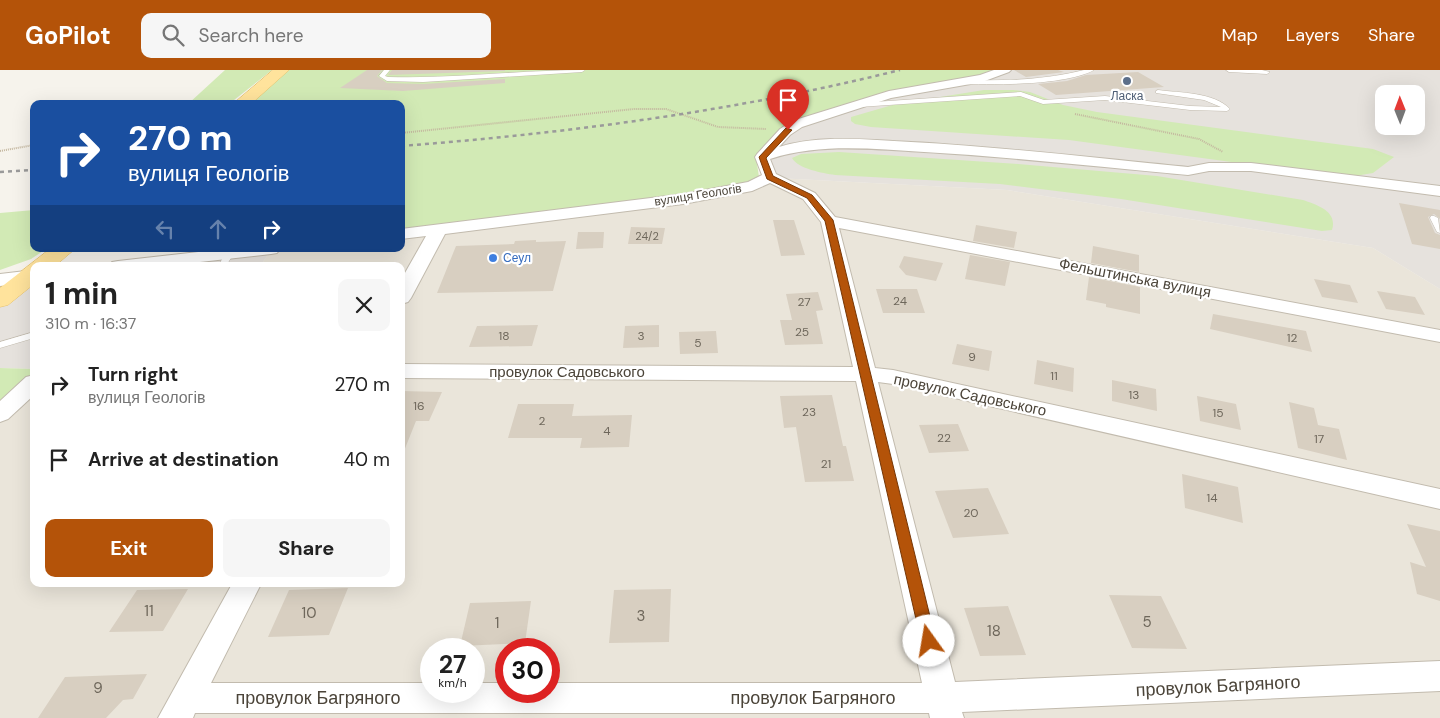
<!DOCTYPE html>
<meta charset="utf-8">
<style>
:root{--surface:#fff;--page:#f6f6f6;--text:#222;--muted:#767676;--accent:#b45309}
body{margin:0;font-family:"DM Sans",sans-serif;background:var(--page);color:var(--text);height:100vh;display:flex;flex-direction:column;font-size:19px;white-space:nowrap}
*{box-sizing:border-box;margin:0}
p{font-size:16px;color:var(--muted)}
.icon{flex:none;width:28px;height:28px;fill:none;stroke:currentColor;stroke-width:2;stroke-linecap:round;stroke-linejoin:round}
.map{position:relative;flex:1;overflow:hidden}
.details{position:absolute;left:30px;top:192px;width:375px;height:325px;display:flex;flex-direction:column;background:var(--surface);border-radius:10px;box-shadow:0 5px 20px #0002}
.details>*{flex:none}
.guide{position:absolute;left:30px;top:30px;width:375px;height:152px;border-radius:10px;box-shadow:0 5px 20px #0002;background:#1a4fa0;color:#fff;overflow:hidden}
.needle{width:32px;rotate:359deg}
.tools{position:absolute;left:1375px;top:15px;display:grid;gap:10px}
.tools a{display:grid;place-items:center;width:50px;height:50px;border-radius:10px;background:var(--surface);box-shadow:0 5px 20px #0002;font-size:25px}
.speed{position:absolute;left:420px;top:568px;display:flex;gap:10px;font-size:25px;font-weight:700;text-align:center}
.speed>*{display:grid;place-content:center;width:65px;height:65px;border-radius:50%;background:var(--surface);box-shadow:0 5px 20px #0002;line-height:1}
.speed small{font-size:12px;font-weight:400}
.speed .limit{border:8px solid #d22;background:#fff;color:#111}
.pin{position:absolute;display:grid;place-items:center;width:42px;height:42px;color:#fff;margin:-51px -21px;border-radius:50% 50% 50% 0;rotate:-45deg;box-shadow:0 0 5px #0007}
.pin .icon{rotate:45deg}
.me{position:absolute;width:55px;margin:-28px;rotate:347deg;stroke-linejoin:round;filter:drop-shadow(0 0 4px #0008)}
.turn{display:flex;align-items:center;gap:18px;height:105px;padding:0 15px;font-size:22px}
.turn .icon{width:65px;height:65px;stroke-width:2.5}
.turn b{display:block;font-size:35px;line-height:42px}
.lanes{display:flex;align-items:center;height:48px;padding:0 15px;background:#0003;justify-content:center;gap:25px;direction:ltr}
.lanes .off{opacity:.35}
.round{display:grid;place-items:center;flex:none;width:52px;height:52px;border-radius:10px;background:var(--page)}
.overview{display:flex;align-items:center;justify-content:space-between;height:85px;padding:0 15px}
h1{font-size:30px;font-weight:700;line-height:38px}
.primary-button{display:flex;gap:10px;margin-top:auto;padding:10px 15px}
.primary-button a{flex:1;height:58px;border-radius:10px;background:var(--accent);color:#fff;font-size:20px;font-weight:700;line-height:58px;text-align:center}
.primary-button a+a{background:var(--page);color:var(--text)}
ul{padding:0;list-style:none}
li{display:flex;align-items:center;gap:15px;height:75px;padding:0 15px}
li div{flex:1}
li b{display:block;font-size:19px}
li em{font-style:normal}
header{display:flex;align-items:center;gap:30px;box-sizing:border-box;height:70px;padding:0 25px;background:var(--accent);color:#fff}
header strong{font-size:24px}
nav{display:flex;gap:28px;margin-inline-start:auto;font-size:18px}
.search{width:350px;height:45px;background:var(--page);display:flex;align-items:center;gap:12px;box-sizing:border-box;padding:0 18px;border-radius:10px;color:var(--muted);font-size:19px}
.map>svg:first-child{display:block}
.residential{fill:#eae5da;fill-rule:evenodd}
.industrial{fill:#e6e2dd;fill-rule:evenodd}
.green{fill:#d2eab5}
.building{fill:#d8cfc1}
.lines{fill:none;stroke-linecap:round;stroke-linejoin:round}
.lane-casing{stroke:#c2bbae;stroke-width:1}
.street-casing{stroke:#c2bbae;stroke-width:2}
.primary-casing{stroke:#e6c16a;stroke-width:1}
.path{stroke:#c4b79f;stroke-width:2;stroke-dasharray:1 1;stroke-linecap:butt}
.lane{fill:#fff;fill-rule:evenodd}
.street{fill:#fff;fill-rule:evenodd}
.primary{fill:#ffe39c;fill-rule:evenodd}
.rail{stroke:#9a9a9a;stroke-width:2.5;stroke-dasharray:4 4;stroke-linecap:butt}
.route{fill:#b45309;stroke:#753606}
.service-dot{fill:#5c6f8a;stroke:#fff;stroke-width:2}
.shop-dot{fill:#3f7fe0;stroke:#fff;stroke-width:2}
.labels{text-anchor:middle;stroke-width:4.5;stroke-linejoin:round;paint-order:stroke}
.far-number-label{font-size:11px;fill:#6e675b}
.far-service-label{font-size:12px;fill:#4e5e75;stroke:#fff}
.far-street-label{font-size:12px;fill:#4b4439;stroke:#fff}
.far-shop-label{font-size:12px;fill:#366cbe;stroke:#fff;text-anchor:start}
.number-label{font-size:12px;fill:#6e675b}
.street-label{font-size:15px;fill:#4b4439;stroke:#fff}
.near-number-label{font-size:15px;fill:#6e675b}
.near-street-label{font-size:18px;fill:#4b4439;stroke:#fff}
</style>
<header>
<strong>GoPilot</strong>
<div class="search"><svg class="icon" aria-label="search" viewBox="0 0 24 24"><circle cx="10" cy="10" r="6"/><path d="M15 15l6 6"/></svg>Search here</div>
<nav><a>Map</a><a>Layers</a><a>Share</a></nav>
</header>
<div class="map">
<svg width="1440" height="648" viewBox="0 0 1440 648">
<rect width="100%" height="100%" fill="#f6f3ec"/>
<path class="residential" d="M776,108L1007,120L1373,178L1440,219V648H0V338L34,306V514H401V196H260L270,182L296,179H401V167ZM431,579H474V621H431ZM506,579H549V621H506Z"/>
<path class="industrial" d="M1011,0H1440V219L1373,178L1007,120L776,108L767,88L778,73L800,55L892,27ZM1384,24H1416V56H1384Z
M270,182L260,196H144Z
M34,209V299L0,298V237Z"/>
<path class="green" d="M225,0H272L229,34H188Z
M287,0H999L978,7L886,24L792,53L769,71L756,87L759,107L750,113L729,119L401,160V34H249Z
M984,20H1013L1030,22L1063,35L1097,42L1373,79L1394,87L1373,103L1355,106L1321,104L1069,70L871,57L855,54L851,51V47L896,34Z
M839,82L1018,94L1157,106L1303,130C1317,135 1338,141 1332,160L1322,161L1121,129L1000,114L835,105C823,103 798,99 792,88L801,84Z
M34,140V179H46L31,189L0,200V143Z
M0,298L34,299V306L0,338Z"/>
<path class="building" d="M367,0H382L377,6L387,13L423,14L505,9V13L403,21L340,18Z
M392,0H505V1L388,5Z
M1014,0H1058L1064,2L1026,7Z
M1138,2L1164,17L1056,25L1038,14L1067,11L1086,5Z
M1399,133L1440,140V149L1434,144L1428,147L1435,163L1440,165V179L1412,174Z
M773,150H794L805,185L781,186Z
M976,155L1017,162L1014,178L973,171Z
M631,157L665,158L662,174H628Z
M578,162H604L603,178L576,179Z
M536,170V172L566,171L553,221L437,223L456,176L514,174L515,171Z
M1093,176L1139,185V202L1091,193Z
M970,185L1010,192L1005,216L965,209Z
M904,186L943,193L936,211L906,205L899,197Z
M1089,207L1140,217V244L1106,237V234L1086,230Z
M1314,209L1350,215L1358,233L1322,227Z
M876,219H917L925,243H883Z
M1377,221L1415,227L1425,245L1386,239Z
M818,222L823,240L816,241L823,274L785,275L780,250H792L786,224Z
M1213,244L1306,261L1312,282L1210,259Z
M538,255L532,276L469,277L477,256Z
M659,255V277L623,278L625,256Z
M716,261L718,283L680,284L679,262Z
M957,274L992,281L989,301L952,294Z
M1037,290L1074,298L1073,322L1034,314Z
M1112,310L1156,319L1157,341L1112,331Z
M401,321L442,322L429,351H416L402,386Z
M832,325L843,376H846L854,411L805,412L796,357L784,358L780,326Z
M1197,326L1236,334L1241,360L1200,351Z
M1289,332L1314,338L1318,355L1339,359L1347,390L1298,378Z
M518,334H574L572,346L632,345L629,377L580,378L582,368H508Z
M958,354L969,381L929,383L919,355Z
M1182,404L1238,417L1243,453L1185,438Z
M988,418L1009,464L953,468L935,421Z
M1407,454L1440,461V531L1417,524L1410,492L1426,497Z
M348,518L329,565L268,567L289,520Z
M188,519L163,561L109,562L137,520Z
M671,519L669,572L609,573L614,520Z
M1109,525L1161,526L1187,579L1132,578Z
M531,531L525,573L460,576L470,533Z
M1008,536L1026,585L980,586L964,538Z
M147,604L133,629L123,630L106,648H38L65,607Z"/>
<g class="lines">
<g class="lane-casing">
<path id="lane" d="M384,0H390L385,6L388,7C454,9 519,0 585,0L582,2L423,12L387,11L379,6Z
M1084,0H1094C1067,15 997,15 965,14L962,12L965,10C1005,11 1045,10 1084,0Z
M1226,0H1262L1270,2L1267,4L1229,2Z
M1158,20C1180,23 1214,22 1230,39L1227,41L1190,40L1105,30L1043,34L1020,26L859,37L856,35L859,33L1021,22L1044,30L1105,26L1190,36L1221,37L1204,30L1156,23V21Z
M1431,146H1434L1438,148L1440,163L1437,162L1430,148Z
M230,180L234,183L226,196H218L227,181Z
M34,262V268L0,278V272Z"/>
</g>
<g class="street-casing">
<path id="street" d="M994,0H1011L1009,2L982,12L891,28L802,57L790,65L779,77C821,64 868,70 911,72C1004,77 1096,88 1188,97L1209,93H1251L1440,116V126L1251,101H1209L1188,105C1100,97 1012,87 924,82C872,79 820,73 770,89L776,104L815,123L835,147L1440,260V272L839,158L875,298L893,300L1440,419V439L893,314L878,312L955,612L1440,591V621L962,642L964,648H930L929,643H195L193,648H158L232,514H261L211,613H431V621H474V613H506V621H549V613H922L856,311L401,308V294L853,297L821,152L803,129L770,113L752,121L683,134L445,164L411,228L408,232L401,234V210L426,166L401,169V159L683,124L748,112L762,105L755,87L757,84L780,59L792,51L889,21L980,5Z
M225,179H280L277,183L271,184L164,196H109L112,192L118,191Z
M34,200V212L0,216V204Z
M34,305V325L8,349L0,352V331L26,307Z"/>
</g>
<g class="primary-casing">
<path id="primary" d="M273,0H289L251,34H233Z
M50,179H75L55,196H34V214L8,235L0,237V218Z"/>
</g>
<path class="path" d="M1075,44L1199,69L1223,82
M401,63L634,39H666L718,57L766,59
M0,81L34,75"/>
<use href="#lane" class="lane"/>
<use href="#street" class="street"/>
<use href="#primary" class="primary"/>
<path class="rail" d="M401,76C570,63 736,41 900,0
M0,102L34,100"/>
</g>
<path class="route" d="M786,58L792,60L766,88L773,106L812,125L833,150L936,571L934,576L929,578L923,576L921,571L825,151L807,128L767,109L759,87Z"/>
<circle class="service-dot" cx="1127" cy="11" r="5"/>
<circle class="shop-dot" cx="493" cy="188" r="5"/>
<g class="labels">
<g class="far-number-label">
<text x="647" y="170">24/2</text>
</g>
<g class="far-service-label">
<text x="1127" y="30">Ласка</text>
</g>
<g class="far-street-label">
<text transform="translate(698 125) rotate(-9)" y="4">вулиця Геологів</text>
</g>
<g class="far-shop-label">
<text x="503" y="192">Сеул</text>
</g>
<g class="number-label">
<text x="900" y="235">24</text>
<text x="804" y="236">27</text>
<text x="802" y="266">25</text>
<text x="504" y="270">18</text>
<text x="641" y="270">3</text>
<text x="1292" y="272">12</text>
<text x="698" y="277">5</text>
<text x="972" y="291">9</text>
<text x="1054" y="310">11</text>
<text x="1134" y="329">13</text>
<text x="419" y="340">16</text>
<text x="809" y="346">23</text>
<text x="1218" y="347">15</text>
<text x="542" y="355">2</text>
<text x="607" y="365">4</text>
<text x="944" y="372">22</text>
<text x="1319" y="373">17</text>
<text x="826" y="398">21</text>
<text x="1212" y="432">14</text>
<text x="971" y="447">20</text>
</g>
<g class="street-label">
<text transform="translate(1135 208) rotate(11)" y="5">Фельштинська вулиця</text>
<text x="567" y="307">провулок Садовського</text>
<text transform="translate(970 325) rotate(12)" y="5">провулок Садовського</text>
</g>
<g class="near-number-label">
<text x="149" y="546">11</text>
<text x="309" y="548">10</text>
<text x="641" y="551">3</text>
<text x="1147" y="557">5</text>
<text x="497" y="558">1</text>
<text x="994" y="566">18</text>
<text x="98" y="623">9</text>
</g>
<g class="near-street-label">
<text transform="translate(1218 616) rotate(-3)" y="6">провулок Багряного</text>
<text x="318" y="634">провулок Багряного</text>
<text x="813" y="634">провулок Багряного</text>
</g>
</g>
</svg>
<div class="tools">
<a><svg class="needle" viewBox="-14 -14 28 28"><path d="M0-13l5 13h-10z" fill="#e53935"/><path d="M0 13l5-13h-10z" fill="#767676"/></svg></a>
</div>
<div class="speed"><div>27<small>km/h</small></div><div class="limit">30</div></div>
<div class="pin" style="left:788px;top:60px;background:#d93025"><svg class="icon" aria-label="arrive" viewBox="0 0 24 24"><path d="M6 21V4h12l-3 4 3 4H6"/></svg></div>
<svg class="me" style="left:929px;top:571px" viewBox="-20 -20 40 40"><circle r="19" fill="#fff"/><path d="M0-13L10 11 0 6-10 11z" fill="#b45309"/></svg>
<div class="guide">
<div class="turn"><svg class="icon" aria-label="right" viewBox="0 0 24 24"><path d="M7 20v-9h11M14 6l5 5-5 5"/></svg><div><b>270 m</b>вулиця Геологів</div></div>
<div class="lanes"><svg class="icon off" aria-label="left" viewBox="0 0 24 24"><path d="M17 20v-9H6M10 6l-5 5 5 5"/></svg><svg class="icon off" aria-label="ahead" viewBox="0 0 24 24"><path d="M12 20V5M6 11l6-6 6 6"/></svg><svg class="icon" aria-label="right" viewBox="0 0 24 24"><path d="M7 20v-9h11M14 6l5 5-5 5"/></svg></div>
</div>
<section class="details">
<div class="overview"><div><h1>1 min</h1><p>310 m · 16:37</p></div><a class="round"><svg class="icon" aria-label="close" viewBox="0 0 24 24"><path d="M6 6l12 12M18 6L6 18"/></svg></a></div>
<ul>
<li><svg class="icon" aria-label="right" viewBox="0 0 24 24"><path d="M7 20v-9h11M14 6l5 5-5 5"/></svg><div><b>Turn right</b><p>вулиця Геологів</p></div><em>270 m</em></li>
<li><svg class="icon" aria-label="arrive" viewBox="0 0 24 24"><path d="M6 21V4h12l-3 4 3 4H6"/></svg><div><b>Arrive at destination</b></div><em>40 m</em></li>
</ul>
<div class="primary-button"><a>Exit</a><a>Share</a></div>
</section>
</div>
